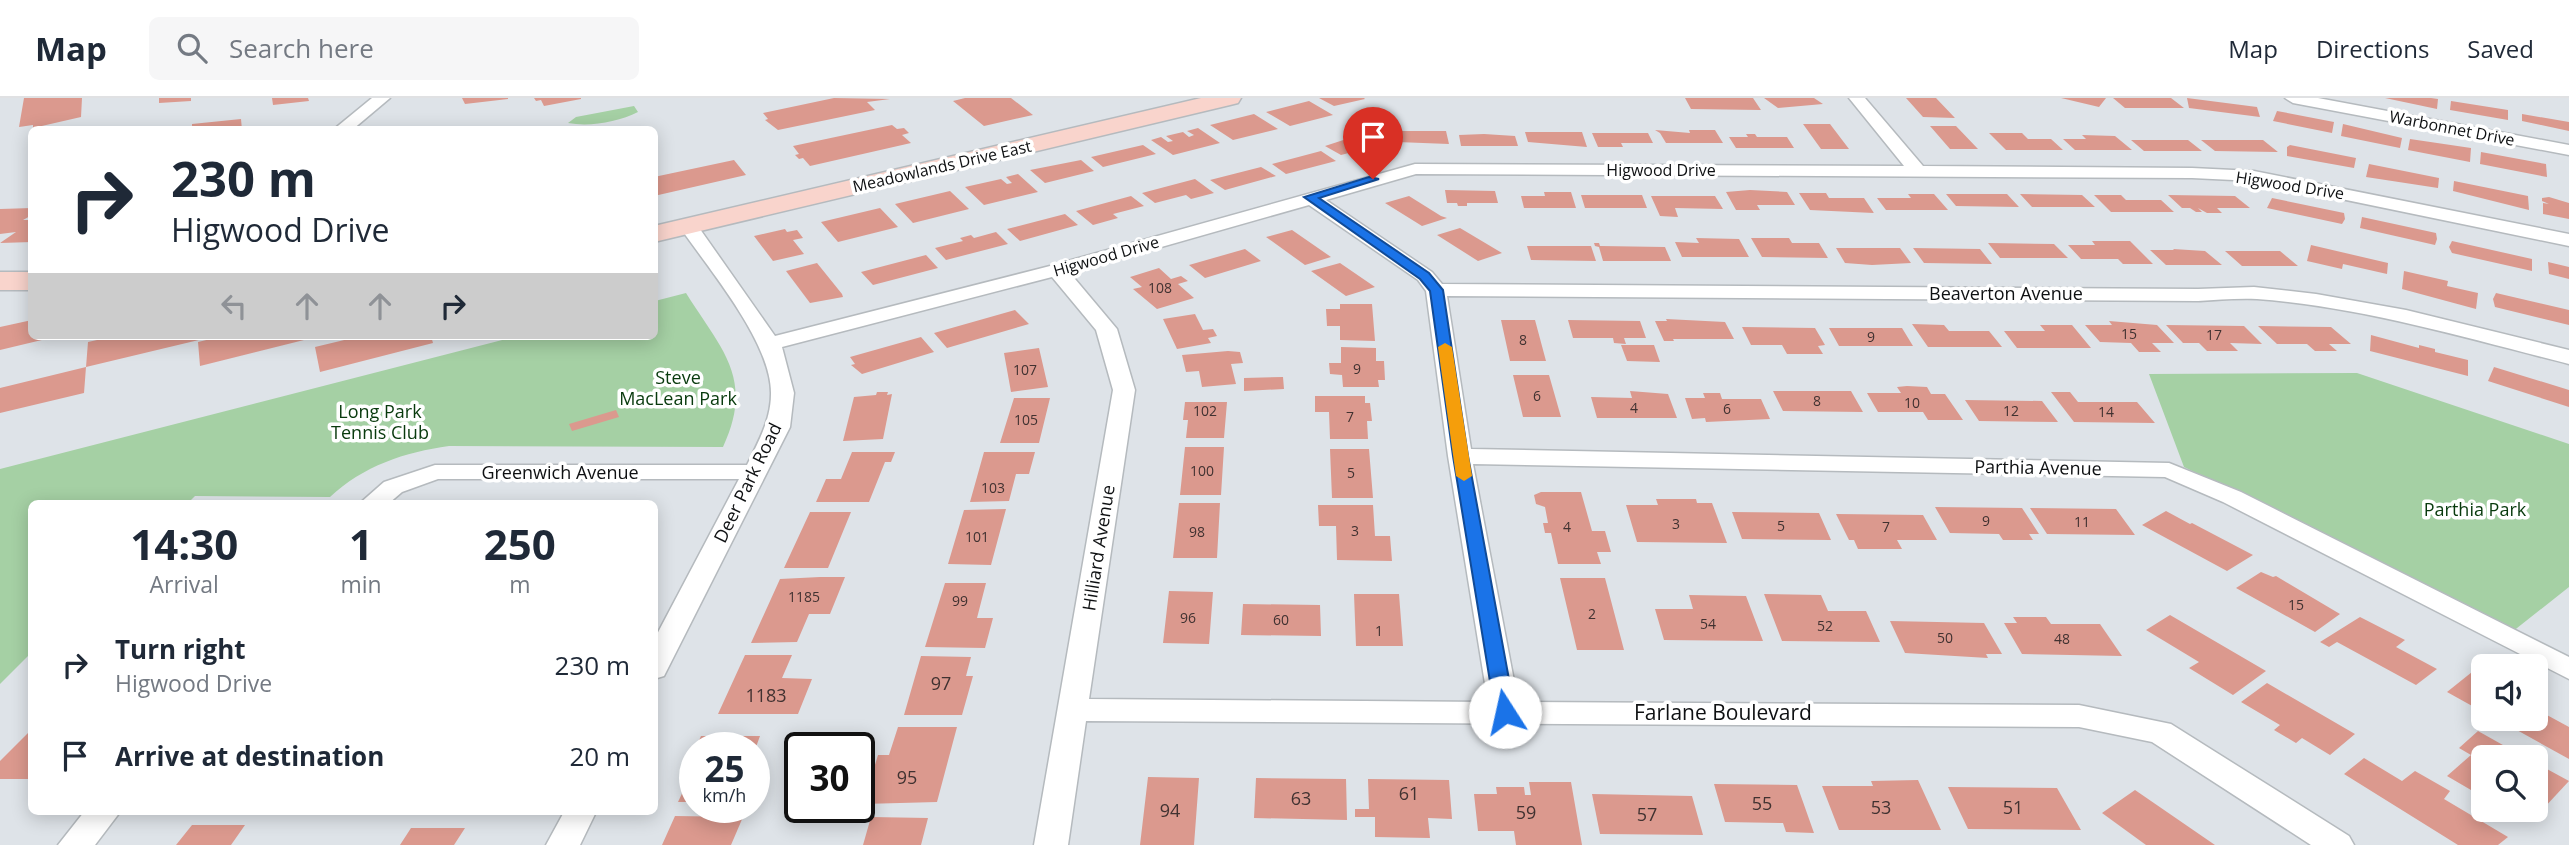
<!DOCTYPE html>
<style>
:root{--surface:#fff;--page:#f6f6f7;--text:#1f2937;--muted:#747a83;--line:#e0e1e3}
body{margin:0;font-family:"Open Sans",sans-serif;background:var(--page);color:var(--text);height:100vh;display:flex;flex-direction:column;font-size:26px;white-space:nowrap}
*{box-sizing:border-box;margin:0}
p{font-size:23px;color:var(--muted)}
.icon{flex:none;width:38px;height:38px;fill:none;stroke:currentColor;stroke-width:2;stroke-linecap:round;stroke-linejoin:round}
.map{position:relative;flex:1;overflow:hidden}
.sheet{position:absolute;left:28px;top:402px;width:630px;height:315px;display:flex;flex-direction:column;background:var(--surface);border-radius:10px;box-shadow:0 4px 18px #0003}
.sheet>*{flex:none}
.guide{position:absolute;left:28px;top:28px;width:630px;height:214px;border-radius:10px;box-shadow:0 4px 18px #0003;background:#fff;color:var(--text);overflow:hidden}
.tools{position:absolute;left:2471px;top:556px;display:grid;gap:14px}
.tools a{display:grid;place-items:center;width:77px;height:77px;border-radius:10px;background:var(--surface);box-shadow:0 4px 18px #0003;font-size:35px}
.speed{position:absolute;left:679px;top:634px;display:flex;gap:14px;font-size:35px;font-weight:700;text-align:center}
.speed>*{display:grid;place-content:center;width:91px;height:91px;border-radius:50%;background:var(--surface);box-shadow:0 4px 18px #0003;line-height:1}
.speed small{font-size:18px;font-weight:400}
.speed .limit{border:4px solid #111;border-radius:10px;background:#fff;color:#111}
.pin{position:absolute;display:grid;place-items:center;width:60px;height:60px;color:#fff;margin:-72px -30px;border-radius:50% 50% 50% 0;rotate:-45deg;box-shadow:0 0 7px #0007}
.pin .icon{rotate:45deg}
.me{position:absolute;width:77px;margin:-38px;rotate:350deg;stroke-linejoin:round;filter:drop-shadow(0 0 5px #0008)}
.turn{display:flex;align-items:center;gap:24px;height:147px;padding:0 28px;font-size:32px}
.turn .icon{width:91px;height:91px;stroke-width:2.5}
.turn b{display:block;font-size:49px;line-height:60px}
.lanes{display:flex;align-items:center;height:66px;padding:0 28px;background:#0003;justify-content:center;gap:35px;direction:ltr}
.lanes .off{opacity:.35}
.eta{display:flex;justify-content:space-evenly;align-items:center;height:119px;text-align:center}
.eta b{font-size:42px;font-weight:700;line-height:49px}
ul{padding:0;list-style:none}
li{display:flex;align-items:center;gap:21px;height:91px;padding:0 28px}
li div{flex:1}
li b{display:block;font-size:26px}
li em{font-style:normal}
header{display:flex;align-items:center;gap:42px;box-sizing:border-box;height:98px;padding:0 35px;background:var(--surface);border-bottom:2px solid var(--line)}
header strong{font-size:33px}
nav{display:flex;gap:38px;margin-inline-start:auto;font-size:24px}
.search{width:490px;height:63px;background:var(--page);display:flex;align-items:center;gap:18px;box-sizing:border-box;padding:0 24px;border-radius:10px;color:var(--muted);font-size:26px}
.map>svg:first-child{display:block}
.green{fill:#a5d0a4}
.building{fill:#db998e}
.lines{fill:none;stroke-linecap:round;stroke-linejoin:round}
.street-casing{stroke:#b5babe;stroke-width:3}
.secondary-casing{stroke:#b5babe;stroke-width:3}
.street{fill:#fff;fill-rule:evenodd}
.secondary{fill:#f9d4cc;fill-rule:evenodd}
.route{fill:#1a73e8;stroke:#114b97;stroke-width:2}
.slow{fill:#f59e0b}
.labels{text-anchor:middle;stroke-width:7;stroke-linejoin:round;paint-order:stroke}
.number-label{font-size:14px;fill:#413231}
.far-street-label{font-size:16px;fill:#0e1012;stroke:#fff}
.street-label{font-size:18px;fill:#0e1012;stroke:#fff}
.park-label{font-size:18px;fill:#083a0d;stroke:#fff}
.near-number-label{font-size:18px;fill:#413231}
.near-street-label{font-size:21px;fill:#0e1012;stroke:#fff}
</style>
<header>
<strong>Map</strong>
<div class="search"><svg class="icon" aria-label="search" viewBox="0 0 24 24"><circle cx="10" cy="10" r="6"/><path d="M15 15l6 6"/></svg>Search here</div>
<nav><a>Map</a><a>Directions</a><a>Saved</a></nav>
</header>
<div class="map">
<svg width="2569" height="747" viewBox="0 0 2569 747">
<rect width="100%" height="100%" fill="#dee3e8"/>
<path class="green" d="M634,8L638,14C618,24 590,29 568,25L576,19Z
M686,195C721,251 755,280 723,349L449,348C405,354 363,368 330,399L195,398L187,406H32L31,555L0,586V371L518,238H654L655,203Z
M2357,275L2569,346V489L2512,534L2184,369L2149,276Z"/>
<path class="building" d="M24,0H82L81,19L33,30V27L19,29Z
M159,0H191V3L159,5Z
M272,0H308L309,3L273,7Z
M462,0H508V1L465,6Z
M534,0H581V1L544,8L541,2L536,3Z
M834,0L890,1L867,4L875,12L778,32L765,22L768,21L763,15Z
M965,0H1011L1033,17L984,28L953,3Z
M1319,0H1364L1365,1L1334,8Z
M1685,0H1753L1761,12L1691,11Z
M1764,0H1814L1823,6L1778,10Z
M1906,0H1936L1955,20L1923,19Z
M2061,0H2106L2099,9Z
M2113,0H2171L2184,10H2125Z
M2187,0L2257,9L2260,19L2189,10Z
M2385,0H2431L2438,1L2437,11Z
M1309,3L1333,17L1290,28L1266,14Z
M2451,3L2508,12V22L2450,12Z
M2277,13L2334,24L2332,35L2273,23Z
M1254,16L1278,31L1233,42L1210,27Z
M2522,16L2569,24V33L2522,23Z
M241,21L242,32H192V26Z
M1803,26H1830L1849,51H1821Z
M2343,26L2402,40L2400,50L2341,38Z
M892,27L897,31L904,30L909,35L902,37L911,45L810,68L803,60L799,61L795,57L799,56L793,48Z
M1930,28H1956L1978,51H1950Z
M1198,30L1220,45L1173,57L1151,42L1161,39L1168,44L1173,43L1166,38L1183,34L1189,39L1194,37L1187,33Z
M1655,32L1690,35L1689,32H1715L1723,45H1666L1660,35Z
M1396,33H1446L1449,46L1397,44Z
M1368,34L1387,45L1341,57L1325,48Z
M1525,34H1582L1587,49L1528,44Z
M1592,35H1648L1653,45H1621L1623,49H1598Z
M1989,35H2022L2028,41H2051L2063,52H2006Z
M1484,36L1515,38L1518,48H1461L1459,37Z
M1746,36H1755L1757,39H1787L1794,50H1736L1729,39H1748Z
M2082,37L2115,38L2132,52H2075L2063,41H2086Z
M2410,41L2471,50L2470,64L2408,52Z
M2131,42H2188L2202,53H2144Z
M2201,42H2263L2278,54L2215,53Z
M1143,47L1156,56L1103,69L1091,59Z
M2290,47L2356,60L2354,70L2287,58V49Z
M1321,53L1336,63L1286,76L1272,66Z
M2481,54L2546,66L2547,79L2480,66Z
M734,62L746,77L654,98V79Z
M1081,62L1094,73L1045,85L1030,72Z
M2369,66L2439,80L2438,90L2366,79Z
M1261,69L1276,78L1225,92L1210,82Z
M1018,76L1038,94L984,107L965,89L1001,81L1007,86L1012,85L1006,79Z
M1195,81L1214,95L1191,101L1186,97L1155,105L1142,95Z
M2454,83L2528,98L2529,112L2453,93Z
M1445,92L1495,93L1498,105H1467V108H1458L1457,105H1447Z
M1750,92L1787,94L1795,107H1757L1760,112H1736L1726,94Z
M950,93L969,111L913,125L895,106Z
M1544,94H1571L1576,110H1524L1521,98H1545Z
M1799,95H1826L1829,100H1864L1874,115L1810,112Z
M1908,96H1934L1948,112H1886L1877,100H1911Z
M1946,96H2007L2019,109L1956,108Z
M2020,96L2082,97L2095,109H2032Z
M1581,97H1642L1647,110H1585Z
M2094,97H2121L2126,102H2161L2174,114H2111Z
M2168,97L2235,98L2250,110H2217L2222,115H2207L2198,110L2202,114H2196L2190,110H2182Z
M1131,98L1144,108L1113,116L1118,120L1093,127L1076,113Z
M1409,98L1441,118L1447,120L1422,128L1385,105Z
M1651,98H1715L1723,111L1675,110L1678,119L1660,118Z
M2549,99L2569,105V121L2543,116V105L2549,106L2542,103V100Z
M2272,100L2344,115L2345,121L2342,126L2267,110Z
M32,110V117L23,122H32V144L0,145L16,134L0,136V111Z
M880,110L898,129L838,144L821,124Z
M1065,116L1078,127L1020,143L1007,131Z
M2362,119L2436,135L2437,141L2435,147L2360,130Z
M1460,130L1502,155L1478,163L1437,137Z
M785,131L787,134L797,132L803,140L793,142L804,156L773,163L754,138Z
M1292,132L1331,159L1305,167L1266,139Z
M996,134L1008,146L946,162L935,150L963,143L960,140L971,137L974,140Z
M1696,140L1739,141L1749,159H1682L1675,144L1699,145Z
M1751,140H1789L1792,145H1819L1828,160L1762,159Z
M2092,143H2130L2153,166H2123L2118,161H2081L2068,147H2095Z
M2452,143L2532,161V173L2452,155L2449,149Z
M1594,145H1599L1600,148L1665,149L1671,163H1603L1599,149L1595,148Z
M1988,145L2054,146L2068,160H2000Z
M2311,147L2388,165L2387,176L2343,166L2342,171L2307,163Z
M1527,148H1591L1596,163L1531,162Z
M1836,150H1900L1911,165L1872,167L1845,165Z
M1913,150L1980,151L1992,166L1924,165Z
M1245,151L1261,163L1205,180L1189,167Z
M2173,151L2205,153L2222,167H2166L2150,152H2174Z
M2225,153H2280L2298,168H2242Z
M926,157L938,170L873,187L861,174Z
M2548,164L2569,169V181L2549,176Z
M817,165L842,196L843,199L810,205L786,173Z
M1340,165L1375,189L1346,198L1311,173Z
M1159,170L1171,181L1181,178L1188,183L1178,186L1194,200L1157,211L1133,191L1142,189L1130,179Z
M2404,173L2448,183L2447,188L2478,195L2476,211L2402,191Z
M2496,195L2569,212V227L2495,209L2493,201Z
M1340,206H1372L1375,243L1340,242V228H1327L1326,211H1340Z
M1015,212L1029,226L947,250L934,235Z
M1195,216L1203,232L1213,231L1217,238L1208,240L1211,245L1177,251L1163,221Z
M1666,221L1725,224L1734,241H1673L1674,243H1664L1655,223H1667Z
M32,222V238H47L46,241L0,252V229Z
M1501,222H1535L1546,263H1510Z
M1568,222L1640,223L1646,240H1624L1626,246L1614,245L1613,240H1573Z
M2109,223L2157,227L2174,245H2152L2161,254H2139L2131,245L2100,244L2085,227H2112Z
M1912,226L1944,227L1949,233H1989L2002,249H1928Z
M2040,227H2072L2091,250H2017L2004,233H2045Z
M2166,227L2244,228L2262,246L2230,245L2238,253H2207L2199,245H2183Z
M2258,228L2331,229L2351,246H2329L2337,253H2315L2307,246H2277Z
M1742,229L1815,230L1825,247L1818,248L1823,256H1787L1782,247H1751Z
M1829,230H1902L1913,248H1839Z
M2371,237L2419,250V247L2435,251V254L2468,262V278L2370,253Z
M115,238H203V241L86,269L88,244Z
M223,238H316V239L200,268L198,244Z
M361,238H431L433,245L320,274L315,249Z
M921,239L934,254L862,276L851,267L855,266L850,259Z
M1621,247H1654L1660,264L1627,263Z
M1341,249L1376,250V263H1384L1385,282H1378L1379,289H1343L1342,277L1330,276L1329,265H1341Z
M1039,250L1048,289L1011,294L1004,255Z
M1228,253L1240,254L1243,265L1231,266L1236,286L1202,289L1199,273L1186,274L1182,257Z
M86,269L84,295L0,315V290Z
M2494,269L2569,292V309L2488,283Z
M1513,277H1549L1561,319H1523Z
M1283,279L1284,291L1244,293V280Z
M1907,288L1927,289L1931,296H1945L1963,322H1928L1923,314H1878L1867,295H1901L1897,289Z
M1630,293L1668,296L1677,320H1597L1591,299L1632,300Z
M1773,293H1851L1863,314L1783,313Z
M877,294H888L887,297L892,296L883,341L843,343L854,299L876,297Z
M2051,294H2070L2078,304H2137L2155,325L2074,324Z
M1703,295H1720L1722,301H1761L1770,321L1706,324L1705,320L1692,321L1685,300H1705Z
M1315,298H1365V305H1370L1372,323H1367L1368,341H1330L1329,314H1315Z
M1014,300H1050L1039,345H1000Z
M1965,302L2042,303L2058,324L1979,323Z
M1185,304H1227L1224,340H1186L1188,322H1183Z
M616,312L619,319L572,333L569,326Z
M1185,349H1224L1221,397H1180Z
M1330,351H1369L1373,400H1332Z
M852,354H895L891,364H885L869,404H816L826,381H841Z
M984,354H1035L1029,376H1016L1009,403L970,404Z
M1541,394H1581L1592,433H1605L1611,454H1597L1601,466H1558L1551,435H1545L1543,425H1548L1545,409L1536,406L1534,397Z
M1656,401H1696L1697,405H1712L1727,445L1637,444L1626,407H1658Z
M1179,405H1220L1217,460H1173Z
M1318,407H1373L1375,438H1390L1392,463L1337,462L1336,428H1319Z
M1935,409L2022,410L2039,436H2029L2033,442H2003L1999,436L1950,435Z
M2030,410L2116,411L2135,437L2047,436Z
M1006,411L991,467L948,466L964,412Z
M2166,413L2190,426L2192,425L2253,457L2227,473L2142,427Z
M810,414H851L828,470H784Z
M1732,414L1819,415L1831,442L1742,441Z
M1836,416L1923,417L1937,442H1897L1902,451H1858L1854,442H1849Z
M2261,474L2273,479L2276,478L2340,516L2315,534L2236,490Z
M820,479H845L830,516H809L797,544L751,545L780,481Z
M1560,480H1605L1624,552H1577Z
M945,485H986L977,520H993L985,550L925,549Z
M1169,493L1213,494L1209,546L1163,545Z
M1354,496H1399L1403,548H1356Z
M1764,496L1821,497L1828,513H1866L1880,544L1782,543Z
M1689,497L1746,498L1763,543L1664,542L1655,511H1693Z
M1243,506L1320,507L1321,538L1241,537Z
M2170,517L2266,573L2233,597L2189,570L2199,564L2146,532Z
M2013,519H2046L2051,526H2100L2122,558L2022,556L2004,525H2017Z
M2360,519L2405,542L2396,549L2437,571L2416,587L2337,544L2329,549L2320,544Z
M1890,523L1984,525L2002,556H1986L1988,560L1905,555Z
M745,557H792L782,580L812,581L798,616H718Z
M921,558L971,559L966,578H973L962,617H904Z
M2477,570L2483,573V614L2447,594Z
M2267,585L2355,636L2330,657L2302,640L2296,645L2274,632L2280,627L2241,604Z
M2536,611L2569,629V661L2497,621H2536Z
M898,629H957L937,704L863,706L878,657H889Z
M32,631V681H0V663Z
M2478,633L2526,660H2483V699L2447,678L2471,657L2459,650Z
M701,638H760L756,649H696Z
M695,652V704H678L693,672H686Z
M2364,660L2402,683L2415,673L2450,693L2444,701L2508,739L2498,747H2458L2344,676Z
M2536,665L2569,683L2543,711L2536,707Z
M1148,679L1199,680L1194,747H1140Z
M1256,680L1346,681L1347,722L1254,720Z
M1368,681L1449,682L1452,721L1428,720L1430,740L1375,739V719H1355V711H1369Z
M1918,682L1941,732H1839L1822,688H1873L1871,683Z
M1529,684H1571L1582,747H1516L1514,733H1478L1474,696H1497L1496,689H1524L1525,697H1531Z
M1714,686L1797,687L1814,735L1786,734L1783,725L1725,724Z
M1948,689L2057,690L2081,732L1968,731Z
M2135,692L2215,747H2146L2102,715Z
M1592,696L1692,698L1703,737L1600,736Z
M675,718L743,719L731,747H662Z
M871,719L928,720L921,747H863Z
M192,727H245L231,747H176Z
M411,730H465L454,747H400Z"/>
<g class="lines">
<g class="street-casing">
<path id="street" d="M372,0H390L352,32H333Z
M1849,0H1865L1923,68L2192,70L2254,73L2569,136V148L2254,83L2192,80L1416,76L1326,102L1432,174L1442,186L2198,191L2254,189L2316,196L2406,212L2569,252V266C2466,240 2363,209 2257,201C2237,200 2217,202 2198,203L1447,198L1471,351L2169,365L2241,394L2569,559V581L2223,404L2165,379L1473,366L1518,604L2079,607L2171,626L2349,738L2354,747H2311L2152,644L2079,629L1086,623L1068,747H1034L1113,292L1096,232L1052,179L782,249L794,295L790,329L664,578L654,581V542L739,381H438L402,394L388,406H359L384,384L435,367H747C758,344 771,322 771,296C772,245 708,170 679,128L681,124H695L775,238L1050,168L1415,66L1904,68ZM1309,107L1418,182L1426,193L1448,358L1488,604L1089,601L1135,292L1117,231L1070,175Z
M2285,0H2318L2569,47V57L2293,5Z
M84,714H120L95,747H58Z
M564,714H596L580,747H546Z"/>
</g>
<g class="secondary-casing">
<path id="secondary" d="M1201,0H1241L1238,5L1230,7L654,144V128Z
M0,174H32V192H0Z"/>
</g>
<use href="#street" class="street"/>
<use href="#secondary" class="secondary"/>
</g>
<path class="route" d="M1369,79L1379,81L1319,100L1429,175L1443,192L1468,358L1515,614L1512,619H1498L1495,614L1453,358L1430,193L1420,181L1304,99Z"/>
<path class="slow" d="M1445,245L1452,249L1472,378L1464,383L1456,378L1438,249Z"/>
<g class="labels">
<g class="number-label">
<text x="1160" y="195">108</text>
<text x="2129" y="241">15</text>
<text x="2214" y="242">17</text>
<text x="1871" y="244">9</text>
<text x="1523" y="247">8</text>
<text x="1357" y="276">9</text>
<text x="1025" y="277">107</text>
<text x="1537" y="303">6</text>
<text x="1817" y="308">8</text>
<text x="1912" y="310">10</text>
<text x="1634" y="315">4</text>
<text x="1727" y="316">6</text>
<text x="1205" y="318">102</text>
<text x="2011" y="318">12</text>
<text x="2106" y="319">14</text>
<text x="1350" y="324">7</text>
<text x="1026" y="327">105</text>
<text x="1202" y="378">100</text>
<text x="1351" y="380">5</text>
<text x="993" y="395">103</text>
<text x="1986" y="428">9</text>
<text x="2082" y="429">11</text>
<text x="1676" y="431">3</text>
<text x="1781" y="433">5</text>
<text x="1567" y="434">4</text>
<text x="1886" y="434">7</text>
<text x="1355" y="438">3</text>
<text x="1197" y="439">98</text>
<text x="977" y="444">101</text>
<text x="804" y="504">1185</text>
<text x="960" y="508">99</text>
<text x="2296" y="512">15</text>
<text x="1592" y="521">2</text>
<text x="1188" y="525">96</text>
<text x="1281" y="527">60</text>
<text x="1708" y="531">54</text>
<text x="1825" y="533">52</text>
<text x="1379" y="538">1</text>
<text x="1945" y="545">50</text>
<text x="2062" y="546">48</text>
</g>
<g class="far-street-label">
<text transform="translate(2452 30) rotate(11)" y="6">Warbonnet Drive</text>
<text transform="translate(942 68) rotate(-13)" y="6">Meadowlands Drive East</text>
<text x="1661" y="78">Higwood Drive</text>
<text transform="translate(2290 87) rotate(9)" y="6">Higwood Drive</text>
<text transform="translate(1106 158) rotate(-16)" y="6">Higwood Drive</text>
</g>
<g class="street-label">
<text x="2006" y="202">Beaverton Avenue</text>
<text transform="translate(2038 370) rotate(1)" y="6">Parthia Avenue</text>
<text x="560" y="381">Greenwich Avenue</text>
<text transform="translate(748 385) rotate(-64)" y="6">Deer Park Road</text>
<text transform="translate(1099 450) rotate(-81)" y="6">Hilliard Avenue</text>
</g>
<g class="park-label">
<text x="678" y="286">Steve<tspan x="678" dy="21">MacLean Park</tspan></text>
<text x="380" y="320">Long Park<tspan x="380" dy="21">Tennis Club</tspan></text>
<text x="2475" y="418">Parthia Park</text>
</g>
<g class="near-number-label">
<text x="941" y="592">97</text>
<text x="766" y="604">1183</text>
<text x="907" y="686">95</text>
<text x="1409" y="702">61</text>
<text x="1301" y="707">63</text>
<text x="1762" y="712">55</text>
<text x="1881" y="716">53</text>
<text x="2013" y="716">51</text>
<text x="1170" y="719">94</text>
<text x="1526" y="721">59</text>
<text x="1647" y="723">57</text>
</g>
<g class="near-street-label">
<text x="1723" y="622">Farlane Boulevard</text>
</g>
</g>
</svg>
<div class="tools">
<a><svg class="icon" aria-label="sound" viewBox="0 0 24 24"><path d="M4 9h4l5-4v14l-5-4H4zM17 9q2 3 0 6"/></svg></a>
<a><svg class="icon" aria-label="search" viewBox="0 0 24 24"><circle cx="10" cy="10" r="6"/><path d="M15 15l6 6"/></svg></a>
</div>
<div class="speed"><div>25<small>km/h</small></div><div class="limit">30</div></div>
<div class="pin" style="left:1373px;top:81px;background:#d93025"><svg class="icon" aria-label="arrive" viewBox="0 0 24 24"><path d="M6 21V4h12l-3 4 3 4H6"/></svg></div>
<svg class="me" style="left:1505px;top:614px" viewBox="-20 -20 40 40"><circle r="19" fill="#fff"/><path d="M0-13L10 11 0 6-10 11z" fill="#1a73e8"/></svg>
<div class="guide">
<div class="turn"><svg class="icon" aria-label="right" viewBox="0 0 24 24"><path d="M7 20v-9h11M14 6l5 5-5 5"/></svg><div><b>230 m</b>Higwood Drive</div></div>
<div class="lanes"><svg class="icon off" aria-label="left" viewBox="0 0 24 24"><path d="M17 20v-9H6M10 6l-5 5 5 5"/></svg><svg class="icon off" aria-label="ahead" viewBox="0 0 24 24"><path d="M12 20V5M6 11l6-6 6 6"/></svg><svg class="icon off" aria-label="ahead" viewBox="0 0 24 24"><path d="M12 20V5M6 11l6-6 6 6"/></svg><svg class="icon" aria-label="right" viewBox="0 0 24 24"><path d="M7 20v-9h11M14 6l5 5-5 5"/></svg></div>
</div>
<section class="sheet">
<div class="eta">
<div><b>14:30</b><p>Arrival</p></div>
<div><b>1</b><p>min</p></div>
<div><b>250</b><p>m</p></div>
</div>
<ul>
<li><svg class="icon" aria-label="right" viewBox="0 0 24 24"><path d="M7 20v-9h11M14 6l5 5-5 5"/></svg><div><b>Turn right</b><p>Higwood Drive</p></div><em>230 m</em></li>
<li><svg class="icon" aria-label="arrive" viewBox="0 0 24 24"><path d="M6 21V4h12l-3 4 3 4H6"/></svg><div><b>Arrive at destination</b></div><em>20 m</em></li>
</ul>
</section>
</div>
